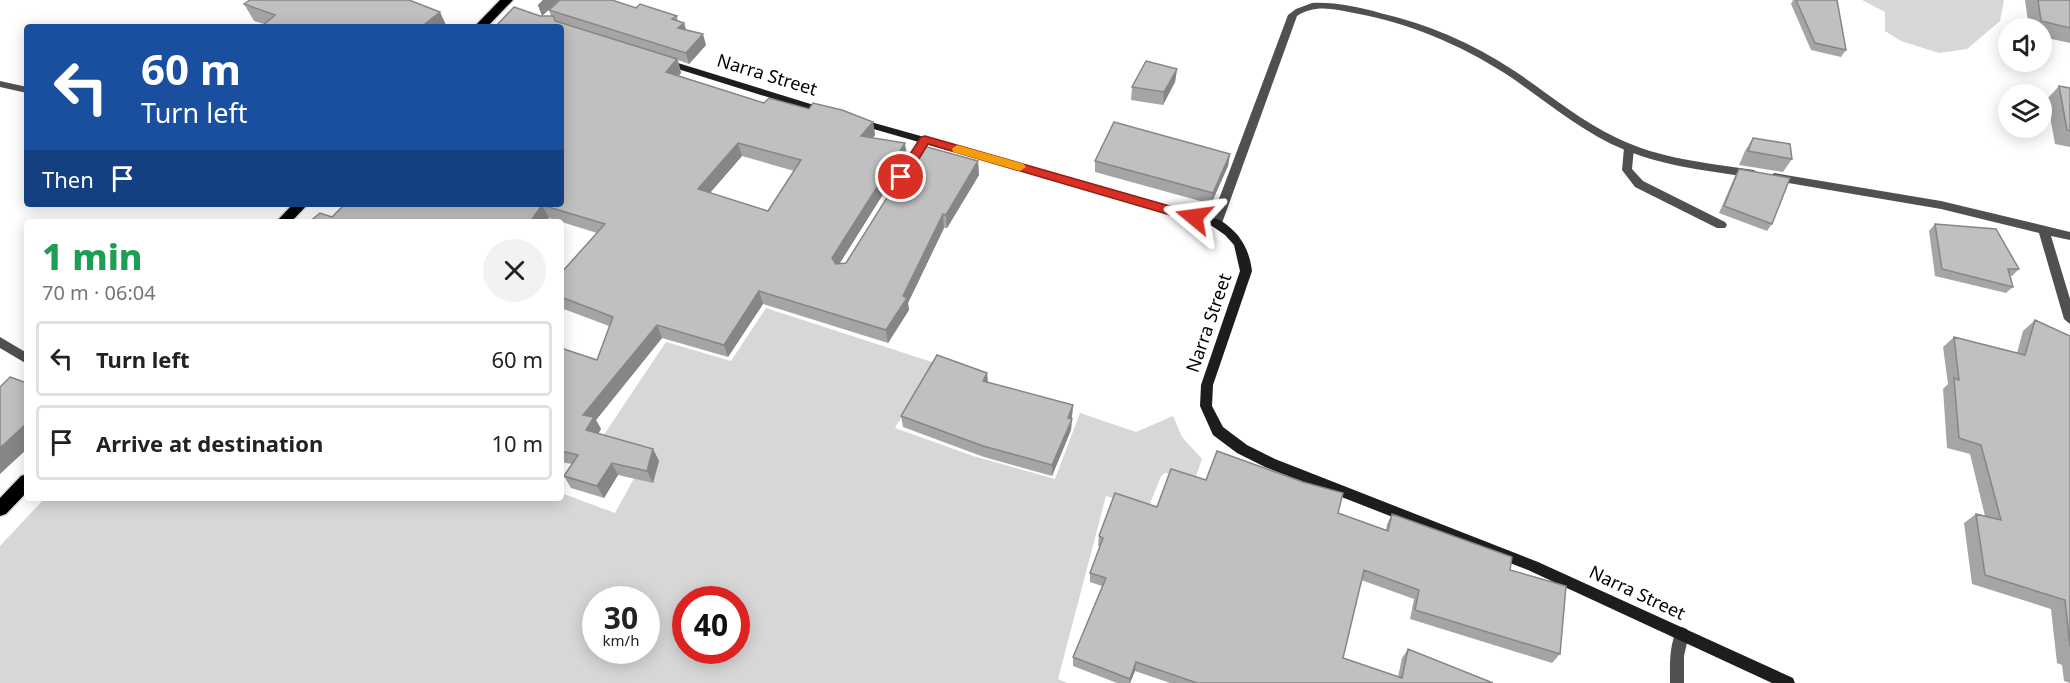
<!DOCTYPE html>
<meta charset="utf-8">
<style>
:root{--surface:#fff;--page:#f2f2f2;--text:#222;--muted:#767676;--line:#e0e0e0}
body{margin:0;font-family:"Noto Sans",sans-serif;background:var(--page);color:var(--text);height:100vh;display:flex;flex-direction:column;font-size:22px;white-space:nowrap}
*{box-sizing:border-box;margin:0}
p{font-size:20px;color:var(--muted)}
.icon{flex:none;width:33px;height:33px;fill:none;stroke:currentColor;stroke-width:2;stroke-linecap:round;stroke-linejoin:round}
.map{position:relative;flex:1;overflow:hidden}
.drawer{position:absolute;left:24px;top:219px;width:540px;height:282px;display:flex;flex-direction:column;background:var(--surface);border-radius:6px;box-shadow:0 3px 15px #0003}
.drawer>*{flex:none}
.hud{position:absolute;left:24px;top:24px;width:540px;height:183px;border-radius:6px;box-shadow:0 3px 15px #0003;background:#1a4fa0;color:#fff;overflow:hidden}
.buttons{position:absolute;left:1998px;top:18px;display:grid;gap:12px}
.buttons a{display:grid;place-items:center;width:54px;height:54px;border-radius:50%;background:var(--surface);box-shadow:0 3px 15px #0003;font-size:30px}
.speed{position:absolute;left:582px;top:586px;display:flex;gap:12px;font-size:30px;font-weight:700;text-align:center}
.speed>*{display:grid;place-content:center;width:78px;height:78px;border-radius:50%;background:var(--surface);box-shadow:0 3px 15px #0003;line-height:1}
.speed small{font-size:15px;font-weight:400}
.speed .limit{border:9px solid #d22;background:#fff;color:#111}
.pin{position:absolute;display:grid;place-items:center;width:51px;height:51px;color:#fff;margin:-26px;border:3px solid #fff;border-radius:50%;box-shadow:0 2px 6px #0007}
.me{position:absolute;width:66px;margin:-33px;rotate:286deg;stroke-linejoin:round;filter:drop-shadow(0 0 4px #0008)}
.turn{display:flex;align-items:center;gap:21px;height:126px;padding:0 18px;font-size:27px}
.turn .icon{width:78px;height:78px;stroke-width:2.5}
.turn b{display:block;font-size:42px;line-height:51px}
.then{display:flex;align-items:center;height:57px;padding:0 18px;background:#0003;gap:12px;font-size:22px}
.round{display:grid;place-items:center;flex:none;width:63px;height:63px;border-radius:32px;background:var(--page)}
.headline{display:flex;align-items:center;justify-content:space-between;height:102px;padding:0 18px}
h1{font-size:36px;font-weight:800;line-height:45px;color:#1e9e55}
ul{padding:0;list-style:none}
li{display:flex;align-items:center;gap:18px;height:75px;margin:0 12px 9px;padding:0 6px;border:3px solid var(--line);border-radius:6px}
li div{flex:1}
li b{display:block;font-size:22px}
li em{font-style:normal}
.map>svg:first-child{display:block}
.green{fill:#d7d7d7;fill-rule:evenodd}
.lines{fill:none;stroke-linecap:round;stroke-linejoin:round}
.primary-casing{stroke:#dbdbdb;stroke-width:3}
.lane{fill:#505050;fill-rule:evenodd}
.street{fill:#505050;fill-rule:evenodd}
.secondary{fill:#1d1d1d;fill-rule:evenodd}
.primary{fill:#000;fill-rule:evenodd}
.wall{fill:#a5a5a5;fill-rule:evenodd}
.shaded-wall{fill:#868686}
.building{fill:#c0c0c0;stroke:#868686;stroke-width:1.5;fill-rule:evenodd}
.route{fill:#d93025;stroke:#8d1f18;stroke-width:1.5}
.slow{fill:#f59e0b}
.labels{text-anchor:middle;stroke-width:4.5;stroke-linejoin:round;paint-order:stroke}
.street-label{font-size:18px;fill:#000;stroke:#fff}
</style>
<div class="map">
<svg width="2070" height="683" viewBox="0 0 2070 683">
<rect width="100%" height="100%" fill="#fff"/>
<path class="green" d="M1862,0H2004L2000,21L1967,49L1939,53L1901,41L1885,31V12Z
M766,308L935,363L895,428L973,456L1055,479L1080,413L1136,432L1173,416L1182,437L1202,459L1195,479L1165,473L1161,476L1148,509L1106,496L1058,679L1067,683H0V546L45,498H561V493L615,513L637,473L601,439L666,342L731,361ZM596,600H646V651H596ZM686,600H736V651H686Z"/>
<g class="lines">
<g class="primary-casing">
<path id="primary" d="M500,0H513L487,27H474Z
M293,204H308L291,222H276Z
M27,474V492L6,514L0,516V498L21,476Z"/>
</g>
<path class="lane" d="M0,81L27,87V93L0,87Z
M1629,144L1634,148L1632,169L1643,181L1725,222L1727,225L1725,228H1717L1635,187L1622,170L1624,148Z
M0,337L27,353V364L0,348Z"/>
<path class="street" d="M1312,3C1335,2 1358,7 1380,13C1428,24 1472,43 1513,70C1548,93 1579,120 1617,138C1660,159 1707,163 1754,170L1759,174L1754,178C1711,171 1666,167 1625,150C1581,132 1545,100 1506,74C1459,44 1409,23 1354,13C1335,9 1314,4 1297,16L1222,223L1220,226H1212L1210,223L1288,15L1296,9Z
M1774,173L1941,201L2070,232V240L2051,236L2070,299V324L2064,319L2039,233L1941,209L1770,180L1769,177Z
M1682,627L1687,629L1689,634L1684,656V683H1670C1670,665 1669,646 1677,629Z"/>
<path class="secondary" d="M665,59L830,110L831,112L830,114H822L662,64L660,62Z
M860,119L1220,220C1240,233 1249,248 1252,271L1213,385L1212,406L1223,427L1247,445L1275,459L1538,562L1793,678L1795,683H1772L1528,570L1265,467L1237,453L1213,435L1200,406L1201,385L1240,271L1234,245L1225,235L1212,226L856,124V120Z"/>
<use href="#primary" class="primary"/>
</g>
<path class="wall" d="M543,0H559L542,16H551L549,10L636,8L677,16L678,21L684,23L686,30L706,45L689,64L678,60L681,73L678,76L764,103L809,109L873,122L875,135L873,138L907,156L839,264L846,263L978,161L979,175L947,228H944L908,303L909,310L888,343L763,304L728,357L662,338L596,420L601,429L598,434L653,449L659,461L653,483L618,475L604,498L571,488L564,476L572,464L561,462V348L597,360L609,326L561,308V273L597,233L549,218L332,217L561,204L540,16H542L538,5ZM742,156L794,171L768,211L710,193Z
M1793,0H1837L1846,50L1841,57L1811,50L1791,4Z
M2025,0H2070V43L2042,37V28H2029Z
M244,4L447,27L264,24L254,21Z
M1177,69L1175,82L1163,105L1131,100L1132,87Z
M2059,86L2070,88V147L2055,144L2047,99Z
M1753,138L1792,159L1783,172L1739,165L1745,151Z
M1230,154L1228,166L1211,204L1095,172V161Z
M1739,169L1772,224L1767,231L1719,213L1735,176Z
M1935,224L2019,269L2012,276H2010L2013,287L2006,293L1935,276L1929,231Z
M2035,320L2070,336V683L2064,681L2062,665L2057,663L2051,609L1972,584L1964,523L1976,514L1985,516L1970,454L1947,448L1943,389L1948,384L1943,347L1954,337L2017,353L2023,331Z
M987,373L988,383L1073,405L1071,430L1052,476L984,457L903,427L901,416Z
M1206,480L1338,513L1386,530L1387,524L1392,514L1510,570L1560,654L1552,663L1410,619L1414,599L1361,580L1343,658L1398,677L1402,658L1408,649L1493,683H1170L1135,671L1130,683H1117L1073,666V657L1102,586L1090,582V573L1100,547L1098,546L1099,536L1157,507Z"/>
<path class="shaded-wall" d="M543,0H559L542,16L538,5Z
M440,12L447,27H421Z
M684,23L687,33L678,28Z
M703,34L706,45L689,64L686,53Z
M677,59L681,73L670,85L666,72Z
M1177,69L1175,82L1163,105L1164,92Z
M873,122L875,135L863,149L861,136Z
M738,143L742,156L702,202L698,189Z
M905,143L907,156L835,271L832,258Z
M1230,154L1228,166L1211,204L1213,193Z
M978,161L979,175L947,228L946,215Z
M542,205L549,218L546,222H530Z
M943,214L944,228L908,303L909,310L888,343L886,330Z
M759,291L763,304L728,357L724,345Z
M657,325L662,338L596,420L601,429L593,442L586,430L583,415Z
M987,373L988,385L983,381Z
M1073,405L1072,416L1069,426L1072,419L1071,430L1052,476V465Z
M27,423V449L0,474V448Z
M653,449L659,461L653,483L647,471Z
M612,463L618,475L604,498L597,486Z
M1136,662L1135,671L1130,683H1129Z"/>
<path class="building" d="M250,0H409L440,12L421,27H261L275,15L244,4Z
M560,0H612L636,8L640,4L677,16L672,19L684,23L678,28L703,34L686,53L549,10Z
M1796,0H1837L1846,50L1815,43Z
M2038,0H2070V28L2041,21Z
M514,7L540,16H553L555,21L677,59L666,72L764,103L769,98L809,109L813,103L842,110L873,122L861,136L905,143L832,258L836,264L846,263L920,145L978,161L946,215L943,214L903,296L907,298L886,330L759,291L724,345L657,325L583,415L594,417L586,430L653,449L647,471L612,463L597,486L564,476L578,455L561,451V348L597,360L613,317L561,297V273L605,224L542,205L530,222H309L320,213L332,217L345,204H561V27H495ZM738,143L801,160L768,211L698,189Z
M1146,61L1177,69L1164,92L1132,87Z
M2059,86L2070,88V131L2067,130Z
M1114,122L1230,154L1213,193L1095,161Z
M1753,138L1790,144L1792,159L1748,151Z
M1739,169L1790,178L1772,224L1724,206Z
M1935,224L1996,229L2019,269H2008L2013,287L1942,269Z
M2035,320L2070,336V646L2065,600L1985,575L1976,514L2001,520L1981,445L1959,438L1954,378L1959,380L1954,337L2025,355Z
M937,355L987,373L983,381L1073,405L1068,418L1072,419L1052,465L983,446L901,416Z
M10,377L27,383V423L0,448V387Z
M1217,451L1303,482L1343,493L1338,513L1388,531L1392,514L1512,557L1510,570L1566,586L1560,654L1415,610L1419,590L1364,570L1343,658L1402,678L1408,649L1493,683H1197L1136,662L1130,679L1073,657L1106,578L1090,573L1103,538L1099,536L1115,493L1157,507L1171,469L1206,480Z"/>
<path class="route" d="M925,136L1194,213L1201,217L1194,222L928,144L906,180H897V174L921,137Z"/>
<path class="slow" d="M957,145L1024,164L1026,167L1020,171L953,152L952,149Z"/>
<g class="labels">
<g class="street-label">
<text transform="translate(767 75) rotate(17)" y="6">Narra Street</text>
<text transform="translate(1209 323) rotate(-71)" y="6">Narra Street</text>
<text transform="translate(1637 593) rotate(25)" y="6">Narra Street</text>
</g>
</g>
</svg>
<div class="buttons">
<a><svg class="icon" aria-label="sound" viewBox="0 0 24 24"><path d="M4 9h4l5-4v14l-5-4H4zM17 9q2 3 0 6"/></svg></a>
<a><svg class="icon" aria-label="layers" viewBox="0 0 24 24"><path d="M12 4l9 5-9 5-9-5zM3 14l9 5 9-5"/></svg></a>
</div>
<div class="speed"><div>30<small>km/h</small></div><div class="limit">40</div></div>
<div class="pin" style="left:901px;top:177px;background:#d93025"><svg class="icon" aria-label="arrive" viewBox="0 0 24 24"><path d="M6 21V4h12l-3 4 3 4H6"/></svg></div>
<svg class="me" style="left:1194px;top:217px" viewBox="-20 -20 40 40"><path d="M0-17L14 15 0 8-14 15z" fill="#d93025" stroke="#fff" stroke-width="4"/></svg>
<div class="hud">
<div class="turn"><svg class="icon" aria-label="left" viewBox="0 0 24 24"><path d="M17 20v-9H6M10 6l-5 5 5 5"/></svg><div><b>60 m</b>Turn left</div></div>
<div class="then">Then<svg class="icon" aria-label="arrive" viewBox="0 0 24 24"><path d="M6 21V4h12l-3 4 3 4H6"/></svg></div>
</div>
<section class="drawer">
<div class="headline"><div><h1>1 min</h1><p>70 m · 06:04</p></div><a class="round"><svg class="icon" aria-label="close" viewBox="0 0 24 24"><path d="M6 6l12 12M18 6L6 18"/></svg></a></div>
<ul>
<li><svg class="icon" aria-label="left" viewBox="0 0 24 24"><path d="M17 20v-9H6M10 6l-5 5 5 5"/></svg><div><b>Turn left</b></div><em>60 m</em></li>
<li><svg class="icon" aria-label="arrive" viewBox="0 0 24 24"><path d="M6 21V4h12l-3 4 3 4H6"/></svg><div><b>Arrive at destination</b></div><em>10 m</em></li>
</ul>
</section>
</div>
